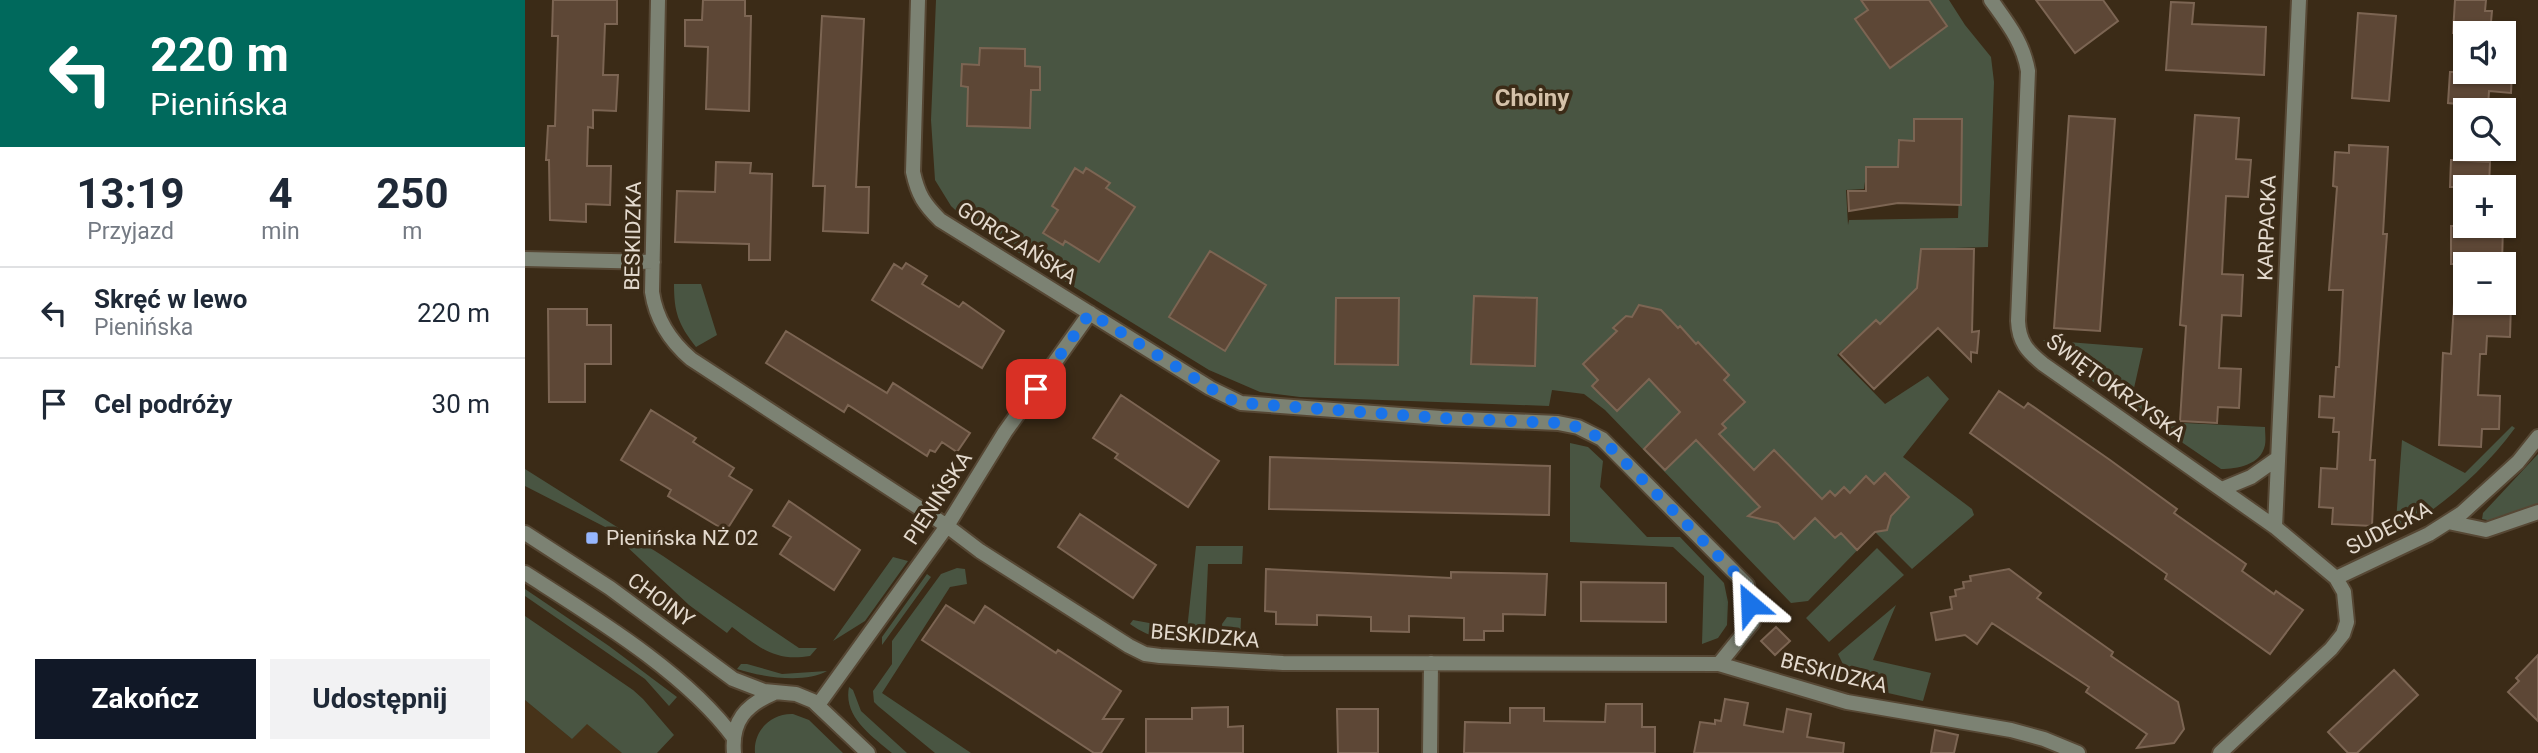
<!DOCTYPE html>
<html lang="pl">
<meta charset="utf-8">
<style>
:root{--surface:#fff;--page:#f2f2f3;--text:#1f2937;--muted:#747a83;--line:#e0e1e3;--accent:#111827}
body{margin:0;font-family:Roboto,sans-serif;background:var(--page);color:var(--text);height:100vh;display:flex;flex-direction:column;font-size:26px;white-space:nowrap}
*{box-sizing:border-box;margin:0}
p{font-size:23px;color:var(--muted)}
.icon{flex:none;width:38px;height:38px;fill:none;stroke:currentColor;stroke-width:2;stroke-linecap:round;stroke-linejoin:round}
.map{position:relative;flex:1;overflow:hidden}
.details{display:flex;flex-direction:column;background:var(--surface);width:525px}
.details>*{flex:none}
.top-card{background:#00695c;color:#fff;overflow:hidden}
.controls{position:absolute;left:1928px;top:21px;display:grid;gap:14px}
.controls a{display:grid;place-items:center;width:63px;height:63px;border-radius:0px;background:var(--surface);box-shadow:0 2px 5px #0004;font-size:35px}
.pin{position:absolute;display:grid;place-items:center;width:60px;height:60px;color:#fff;margin:-30px;border-radius:14px;box-shadow:0 4px 10px #0006}
.me{position:absolute;width:77px;margin:-38px;rotate:334deg;stroke-linejoin:round;filter:drop-shadow(0 0 5px #0008)}
.turn{display:flex;align-items:center;gap:24px;height:147px;padding:0 35px;font-size:32px}
.turn .icon{width:91px;height:91px;stroke-width:2.5}
.turn b{display:block;font-size:49px;line-height:60px}
.eta{display:flex;justify-content:space-evenly;align-items:center;height:119px;text-align:center}
.eta b{font-size:42px;font-weight:700;line-height:49px}
.primary-button{display:flex;gap:14px;margin-top:auto;padding:14px 35px}
.primary-button a{flex:1;height:80px;border-radius:0px;background:var(--accent);color:#fff;font-size:28px;font-weight:700;line-height:80px;text-align:center}
.primary-button a+a{background:var(--page);color:var(--text)}
ul{padding:0;list-style:none}
li{display:flex;align-items:center;gap:21px;height:91px;padding:0 35px;border-top:2px solid var(--line)}
li div{flex:1}
li b{display:block;font-size:26px}
li em{font-style:normal}
main{display:flex;flex:1;min-height:0}
.map>svg:first-child{display:block}
.built{fill:#473319}
.green{fill:#495542;fill-rule:evenodd}
.building{fill:#5d4736;stroke:#7c6553;stroke-width:2}
.lines{fill:none;stroke-linecap:round;stroke-linejoin:round}
.minor-casing{stroke:#564734;stroke-width:18}
.tertiary-casing{stroke:#564734;stroke-width:18}
.minor{stroke:#7c8273;stroke-width:14}
.tertiary{stroke:#7c8273;stroke-width:14}
.route{stroke:#1a73e8;stroke-width:12;stroke-dasharray:0 21.6}
.poi-dot{fill:#96b6fd;stroke:#3b2b17;stroke-width:2.5}
.labels{text-anchor:middle;stroke-width:7;stroke-linejoin:round;paint-order:stroke}
.street-label{font-size:21px;fill:#e4dace;stroke:#3b2b17}
.poi-label{font-size:21px;fill:#e4dace;stroke:#3b2b17;text-anchor:start}
.quarter-label{font-size:24px;font-weight:bold;fill:#d5c1a9;stroke:#3b2b17}
</style>
<main>
<section class="details">
<div class="top-card">
<div class="turn"><svg class="icon" aria-label="left" viewBox="0 0 24 24"><path d="M17 20v-9H6M10 6l-5 5 5 5"/></svg><div><b>220 m</b>Pienińska</div></div>
</div>
<div class="eta">
<div><b>13:19</b><p>Przyjazd</p></div>
<div><b>4</b><p>min</p></div>
<div><b>250</b><p>m</p></div>
</div>
<ul>
<li><svg class="icon" aria-label="left" viewBox="0 0 24 24"><path d="M17 20v-9H6M10 6l-5 5 5 5"/></svg><div><b>Skręć w lewo</b><p>Pienińska</p></div><em>220 m</em></li>
<li><svg class="icon" aria-label="arrive" viewBox="0 0 24 24"><path d="M6 21V4h12l-3 4 3 4H6"/></svg><div><b>Cel podróży</b></div><em>30 m</em></li>
</ul>
<div class="primary-button"><a>Zakończ</a><a>Udostępnij</a></div>
</section>
<div class="map">
<svg width="2013" height="753" viewBox="0 0 2013 753">
<rect width="100%" height="100%" fill="#3b2b17"/>
<path class="built" d="M0,700L47,739L62,723L97,753H0Z"/>
<path class="green" d="M411,0H1424L1440,25L1466,57L1469,82L1463,247L1396,249L1392,288L1355,324L1351,320L1312,355L1360,404L1403,376L1424,399L1378,457L1447,509L1449,515L1387,569L1350,532L1283,601L1266,603L1080,410L1059,394L1027,390L1024,406L775,397L735,392L684,370L442,221L426,206L410,180L406,120ZM1437,119L1433,218L1324,220L1323,225L1321,190L1339,189L1342,167H1373L1374,140L1389,141Z
M149,284H176L192,335L171,347C153,324 149,312 149,284Z
M1518,340L1618,348L1607,397L1639,422L1740,427C1740,432 1741,440 1740,445C1736,465 1712,469 1696,469L1548,368Z
M1987,426L1990,428C1956,474 1918,505 1870,535L1877,440L1940,473Z
M1045,443L1063,447L1078,461L1075,487L1122,537H1155L1199,583L1203,602L1202,625L1193,638L1177,644L1179,576L1148,547L1045,542Z
M2013,454V504L1967,521L1957,519L1958,513Z
M0,469L138,556L274,648H292L285,656C249,662 234,647 207,627L202,633L164,605L82,528L0,486Z
M671,546H718L717,564H683L680,631H673V638L669,641C644,639 627,640 605,624L608,620L662,630Z
M1352,548L1379,575L1304,642L1281,618Z
M368,557L383,561L340,621L308,641Z
M432,568L440,569L442,584L425,587L357,693L446,753H410L353,706L349,702L348,691L367,664V641L416,574Z
M402,574L406,577L357,645V637Z
M0,589L84,646L152,697L144,706L120,679L0,596Z
M1371,605L1348,660L1406,673L1398,701L1328,685L1313,654Z
M0,616L108,690L118,699L149,735L132,753H97L62,724L47,739L0,700Z
M702,617L716,618L715,641L698,639L697,624Z
M216,664H222L257,674L302,671C280,684 236,677 212,669Z
M324,687L328,690L336,711L382,753H367C347,736 318,717 324,687Z
M268,714L284,720L318,753H230C228,731 246,713 268,714Z"/>
<path class="building" d="M28,0H92V24H80L78,75H93L91,111L68,110V128L63,127L62,166H86L85,205L61,204V222L25,220L24,160H21L23,126H30L33,36H27Z
M178,0H220V16H226L224,111L181,109L183,47L160,46V20H177Z
M1336,0H1404L1422,26L1365,68L1330,19L1343,10Z
M1511,0H1578L1593,21L1550,53Z
M1930,0H1961L1960,11H1967L1965,33H1928Z
M1646,2L1669,3L1667,24L1741,27L1739,75L1641,70Z
M1833,13L1871,16L1864,101L1827,98Z
M297,16L339,19L331,187H344L343,233L298,231L300,186H288Z
M455,48L500,49V66L515,67V90H506L505,128L442,126L443,87L436,86L437,64L454,65Z
M1925,72H1987L1986,93L1964,91L1963,107L1923,103Z
M1670,115L1714,118L1711,159L1726,160L1723,197L1701,196L1697,274L1718,275L1716,316L1697,315L1694,368L1716,369L1714,408L1693,407L1692,423L1655,421L1661,326L1655,325Z
M1544,116L1590,119L1575,331L1529,328Z
M1389,119H1437L1436,205L1373,203L1324,211L1323,191H1341V167H1373L1374,140L1389,141Z
M1824,145L1863,147L1858,234H1862L1845,460H1850L1847,526L1807,524L1808,508L1794,507L1796,468L1812,469L1814,432H1808L1809,418L1794,417L1795,396L1809,397L1811,367H1814L1818,290H1804L1812,187L1808,186L1810,152L1824,153Z
M1926,160L1965,162L1964,187H1925Z
M191,162L226,163L225,173L247,174L245,260H224V244L150,242L152,191L190,192Z
M550,168L558,173L561,168L585,183L581,188L610,207L574,262L540,241L538,245L518,233L533,210L527,206Z
M1926,226H1978L1977,264H1926Z
M1396,249H1449L1447,332L1454,331L1452,353L1446,352V361L1413,328L1349,389L1315,354L1351,320L1355,324L1392,288Z
M685,251L741,285L700,351L644,317Z
M381,263L402,276L397,284L434,307L438,302L479,331L457,368L347,300L369,264L377,269Z
M949,296L1012,298L1010,366L946,364Z
M811,298H874L873,365L810,364Z
M1929,303H1986L1985,337L1962,336L1961,354H1955L1953,395L1975,396L1974,429H1957L1956,447L1914,445L1918,353L1926,354Z
M1114,305L1136,310L1153,328L1155,326L1171,344L1173,342L1204,375L1199,380L1220,402L1197,424L1201,428L1194,434L1229,470L1249,450L1297,499L1305,491L1310,496L1319,487L1325,493L1341,476L1349,484L1360,473L1384,497L1366,516L1362,530L1350,532L1332,550L1316,533L1310,538L1290,518L1269,539L1253,523L1223,516L1235,507L1171,440L1140,470L1119,449L1155,412L1124,379L1092,411L1067,386L1073,380L1058,364L1092,331L1088,328L1101,316L1107,317Z
M23,309H62V325H86V364H60V402H24Z
M261,331L362,393L368,383L445,433L432,452L417,442L410,452L405,450L402,456L323,405L319,412L241,363Z
M1474,391L1499,408L1503,403L1585,460L1652,509L1649,513L1721,564L1717,571L1749,594L1751,591L1778,610L1745,654L1640,579L1642,574L1445,433Z
M596,395L694,461L663,507L590,458L593,454L568,438Z
M126,410L171,438L168,442L209,468L204,476L227,490L201,531L143,496L146,490L96,460Z
M745,457L1025,466L1024,515L744,509Z
M264,501L335,550L309,590L255,554L266,537L248,526Z
M555,514L631,565L608,598L533,547Z
M741,569L926,578V572L1022,574L1020,615L978,614V631H959V640H939V618L884,616V632L846,631V617L792,615V625L751,624V612L740,611Z
M1484,569L1516,593L1512,598L1588,652L1586,656L1653,702L1659,729L1649,743L1612,748L1622,734L1561,692L1564,687L1467,623L1452,644L1440,635L1411,640L1406,613L1427,609L1425,597L1431,596L1430,590L1439,588L1438,582L1446,581L1445,576Z
M1056,582L1141,583V622L1056,621Z
M421,605L449,623L460,606L531,653L533,650L596,691L578,719H598L576,753H569L397,640Z
M1251,627L1265,641L1250,655L1236,641Z
M2013,655V721L1983,692L1994,681L1991,678Z
M1869,670L1893,695L1832,753H1823L1803,732Z
M1200,699L1223,703L1219,725L1258,732L1262,709L1286,714L1282,737L1319,743L1318,753H1169L1175,722L1190,724V720L1196,721Z
M1081,704H1117V727H1130V753H939L940,722L985,723V708H1019V721L1080,722Z
M703,707V727L718,726V753H621V719H667V708Z
M812,709H853V753H813Z
M1410,730L1433,735L1429,753H1406Z"/>
<g class="lines">
<g class="minor-casing">
<path id="minor" d="M133,0L127,292C131,319 145,341 166,359L422,526L455,551L604,646L620,654L635,656L758,663L1194,664L1322,702L1486,730L1519,739L1553,753
M393,0L388,172C393,195 399,204 415,220L685,388L716,403L916,418L1033,423L1053,427L1077,439L1222,585L1228,622L1194,664
M1466,0C1483,24 1498,42 1503,71L1493,321C1494,342 1502,351 1518,364L1750,527L1811,578L1819,592L1822,622L1818,634L1806,649L1695,753
M0,259L128,262
M1697,489L1726,477L1753,458
M1923,522L1961,530L2013,512
M1750,527L1774,0
M1811,578L1904,534L1937,513L1993,462L2013,437
M293,705L422,526L480,432L565,313
M905,753L906,663"/>
</g>
<g class="tertiary-casing">
<path id="tertiary" d="M0,533L85,588L208,679L239,691L271,694L288,701L343,753
M0,573C67,616 162,673 209,738
M209,753C206,721 221,705 249,693"/>
</g>
<use href="#minor" class="minor"/>
<use href="#tertiary" class="tertiary"/>
</g>
<g class="lines">
<path class="route" d="M511,389L565,313L701,398L716,403L916,418L1033,423L1053,427L1077,439L1222,585L1225,604"/>
</g>
<rect class="poi-dot" x="60" y="531" width="14" height="14" rx="3.5"/>
<g class="labels">
<g class="street-label">
<text transform="translate(1742 228) rotate(-88)" y="7">KARPACKA</text>
<text transform="translate(108 236) rotate(-89)" y="7">BESKIDZKA</text>
<text transform="translate(492 243) rotate(32)" y="7">GORCZAŃSKA</text>
<text transform="translate(1591 388) rotate(36)" y="7">ŚWIĘTOKRZYSKA</text>
<text transform="translate(413 498) rotate(-57)" y="7">PIENIŃSKA</text>
<text transform="translate(1864 528) rotate(-27)" y="7">SUDECKA</text>
<text transform="translate(136 600) rotate(36)" y="7">CHOINY</text>
<text transform="translate(680 636) rotate(5)" y="7">BESKIDZKA</text>
<text transform="translate(1309 673) rotate(14)" y="7">BESKIDZKA</text>
</g>
<g class="poi-label">
<text x="81" y="545">Pienińska NŻ 02</text>
</g>
<g class="quarter-label">
<text x="1007" y="106">Choiny</text>
</g>
</g>
</svg>
<div class="controls">
<a><svg class="icon" aria-label="sound" viewBox="0 0 24 24"><path d="M4 9h4l5-4v14l-5-4H4zM17 9q2 3 0 6"/></svg></a>
<a><svg class="icon" aria-label="search" viewBox="0 0 24 24"><circle cx="10" cy="10" r="6"/><path d="M15 15l6 6"/></svg></a>
<a>+</a>
<a>−</a>
</div>
<div class="pin" style="left:511px;top:389px;background:#d93025"><svg class="icon" aria-label="arrive" viewBox="0 0 24 24"><path d="M6 21V4h12l-3 4 3 4H6"/></svg></div>
<svg class="me" style="left:1225px;top:604px" viewBox="-20 -20 40 40"><path d="M0-17L14 15 0 8-14 15z" fill="#1a73e8" stroke="#fff" stroke-width="4"/></svg>
</div>
</main>
